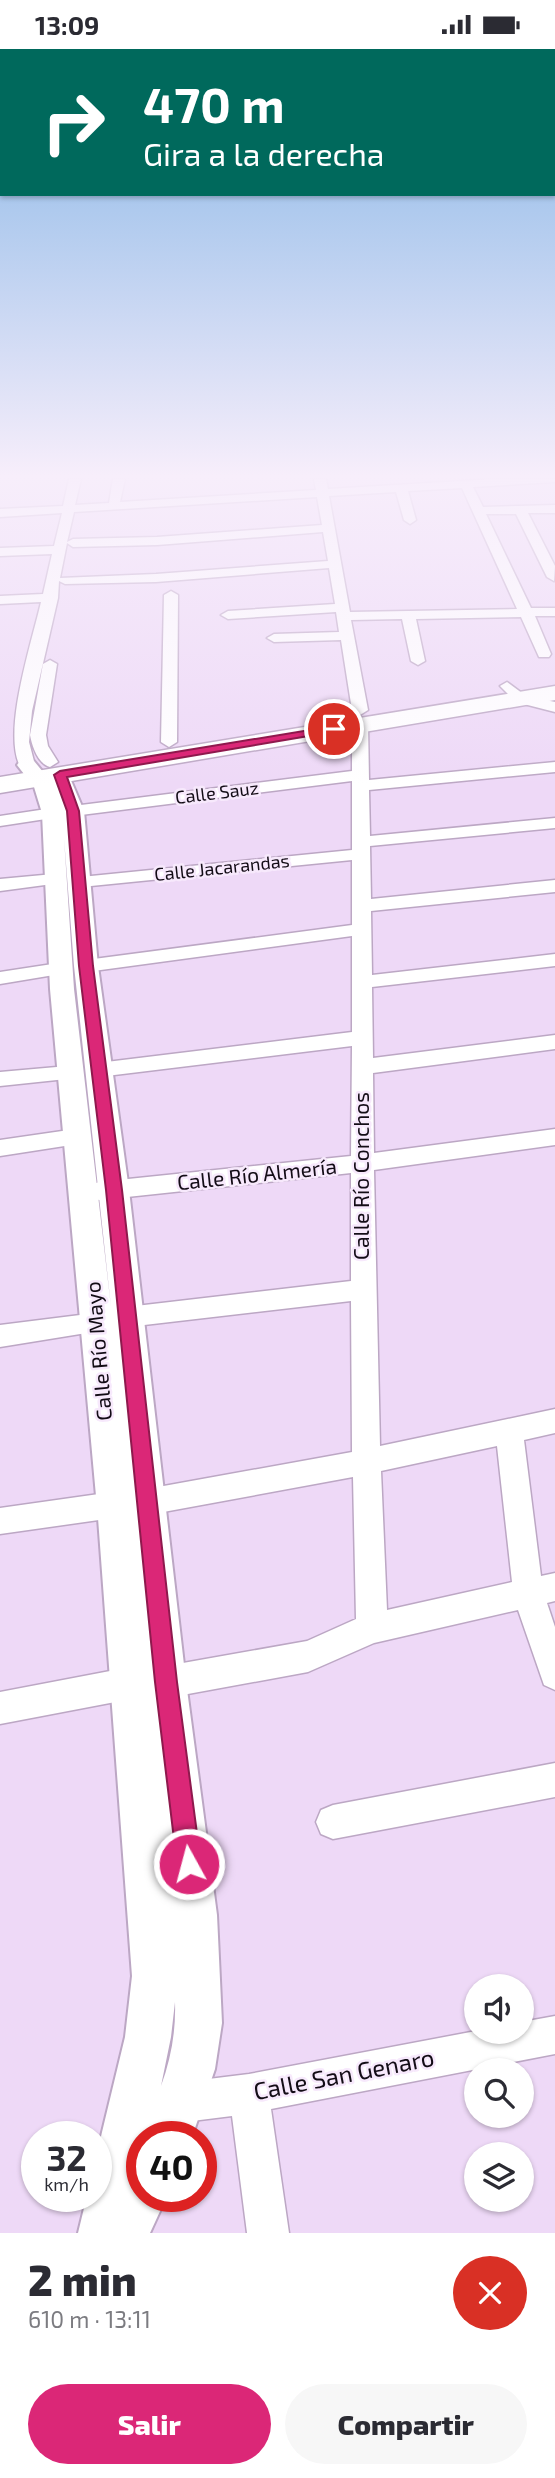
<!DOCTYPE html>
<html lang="es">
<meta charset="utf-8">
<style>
:root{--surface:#fff;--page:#f7f7f7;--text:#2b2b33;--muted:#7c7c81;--accent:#db2777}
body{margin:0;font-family:"Exo 2",sans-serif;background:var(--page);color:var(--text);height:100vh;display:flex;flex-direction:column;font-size:26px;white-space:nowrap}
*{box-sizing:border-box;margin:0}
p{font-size:23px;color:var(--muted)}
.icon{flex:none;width:38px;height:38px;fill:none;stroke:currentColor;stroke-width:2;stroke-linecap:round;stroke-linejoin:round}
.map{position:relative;height:2184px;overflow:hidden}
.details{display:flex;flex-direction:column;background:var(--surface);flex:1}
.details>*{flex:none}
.top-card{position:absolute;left:0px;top:0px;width:556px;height:147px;box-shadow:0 2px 5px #0004;background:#00695c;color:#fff;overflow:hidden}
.fabs{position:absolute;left:464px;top:1925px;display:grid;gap:14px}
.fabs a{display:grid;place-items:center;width:70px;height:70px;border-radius:50%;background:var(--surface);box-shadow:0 2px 5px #0004;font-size:35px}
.speed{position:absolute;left:21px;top:2072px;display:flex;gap:14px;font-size:35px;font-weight:700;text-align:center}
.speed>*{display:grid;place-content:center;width:91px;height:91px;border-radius:50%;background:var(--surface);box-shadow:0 2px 5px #0004;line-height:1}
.speed small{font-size:18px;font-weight:400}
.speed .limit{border:10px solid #d22;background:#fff;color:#111}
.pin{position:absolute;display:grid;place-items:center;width:60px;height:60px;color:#fff;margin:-30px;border:4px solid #fff;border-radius:50%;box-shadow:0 2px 7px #0007}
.me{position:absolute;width:77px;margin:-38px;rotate:353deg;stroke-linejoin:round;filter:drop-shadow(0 0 5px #0008)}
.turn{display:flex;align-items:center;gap:24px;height:147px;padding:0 28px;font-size:32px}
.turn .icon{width:91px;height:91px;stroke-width:2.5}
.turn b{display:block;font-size:49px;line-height:60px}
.round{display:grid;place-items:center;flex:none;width:74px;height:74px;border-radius:37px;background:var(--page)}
.head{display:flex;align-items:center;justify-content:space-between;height:119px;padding:0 28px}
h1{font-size:42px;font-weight:800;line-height:52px}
.cta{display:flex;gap:14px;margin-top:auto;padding:14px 28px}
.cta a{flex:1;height:80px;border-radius:42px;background:var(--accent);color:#fff;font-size:28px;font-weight:800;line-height:80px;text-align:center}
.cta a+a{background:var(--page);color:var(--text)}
.status{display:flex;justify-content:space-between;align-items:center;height:49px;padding:0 35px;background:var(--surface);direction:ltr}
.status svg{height:19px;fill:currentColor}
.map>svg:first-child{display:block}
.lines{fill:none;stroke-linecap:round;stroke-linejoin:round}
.minor-casing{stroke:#bca7c4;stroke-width:3}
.tertiary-casing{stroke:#bca7c4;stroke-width:4}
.primary-casing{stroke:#bca7c4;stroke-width:3}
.minor{fill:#fff;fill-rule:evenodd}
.tertiary{fill:#fff;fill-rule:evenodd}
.primary{fill:#fff;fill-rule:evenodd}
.route{fill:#db2777;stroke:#8e194d;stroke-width:2}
.labels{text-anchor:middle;stroke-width:5;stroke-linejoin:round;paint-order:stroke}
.far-street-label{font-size:18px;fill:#130c16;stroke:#f7e9fc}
.street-label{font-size:21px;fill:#130c16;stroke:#f7e9fc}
.near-street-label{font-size:24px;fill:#130c16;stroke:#f7e9fc}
</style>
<div class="status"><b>13:09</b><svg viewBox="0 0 49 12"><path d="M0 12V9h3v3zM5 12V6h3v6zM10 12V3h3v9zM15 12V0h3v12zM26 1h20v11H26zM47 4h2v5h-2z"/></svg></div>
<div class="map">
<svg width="555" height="2184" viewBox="0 0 555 2184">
<rect width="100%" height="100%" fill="#eed9f7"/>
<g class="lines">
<g class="minor-casing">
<path id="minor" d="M69,430H81L75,456L109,454L113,430H125L120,453L316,441L314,430H326L328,440L495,430H555V433L473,438L483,458L555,456V464H528L555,517L554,532L547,528L516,465H486L531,559H555V567H535L551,605L549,608H539L521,568L416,570L425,612L418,616L411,612L402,570L351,571L368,661L360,666L352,661L341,591L274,593L267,589L274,585L339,583L336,563L228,570L221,566L228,562L335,555L329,519L156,533L65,535L59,532L58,549L32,662L29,693L35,716L33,719H21C1,685 32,593 41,553L0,555V547L43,545L52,505L0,507V499L54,497L62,464L0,468V460L63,457ZM462,439L517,560L350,563L329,447L396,443L404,471L410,475L416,471L408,442ZM317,448L322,476L157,488L73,490L67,493L74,463ZM323,483L328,512L156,525L60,529L67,494L73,498L157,496Z
M171,542L178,546L177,693L169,698L161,693L164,546Z
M50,611L57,615L46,686L48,697L58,713L50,718C38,715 32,697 30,686L43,615Z
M507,633L526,647L555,653V663L516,653L500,637Z
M360,671L368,676L369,731L555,713V723L369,741L370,787L555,769V779L370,797L371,850L555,831V843L371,862L372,926L555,905V917L372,938L373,1009L555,986V1000L373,1024L374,1104L555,1080V1096L374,1121L380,1397L555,1360V1384L524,1391L541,1527L555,1524V1552L547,1554L555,1578V1641L544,1636L518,1561L374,1594L308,1623L166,1649L155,1644L150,1633L155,1622L166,1617L307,1592L356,1570L353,1428L147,1466L137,1462L133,1453L137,1444L147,1440L352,1403L351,1252L127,1278L118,1275L114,1268L118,1261L127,1258L351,1232V1124L99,1151L91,1148L87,1142L91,1136L99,1133L351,1107L352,997L98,1028L90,1026L87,1021L90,1016L98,1014L352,983V887L86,923L79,921L76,917L79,913L86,911L352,876V811L81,838L72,833L81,828L352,801V732L73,767L64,762L73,757L352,722V676ZM497,1397L512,1533L387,1561L381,1422Z
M53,759L62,764L59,768L0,777V767Z
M54,825L63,830L60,834L0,842V830Z
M59,914L66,916L69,920L66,924L0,935V923Z
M68,1017L76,1019L79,1024L76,1029L0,1037V1023Z
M76,1080L84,1082L87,1088L84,1094L0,1107V1091Z
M96,1264L105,1267L109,1274L105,1281L0,1298V1276Z
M113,1443L123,1447L127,1456L123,1465L113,1469L0,1485V1459Z
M131,1618L142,1623L147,1634L142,1645L131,1650L0,1675V1643Z
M555,1714V1748L333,1790L321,1785L316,1773L321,1761L333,1756Z
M555,1967V2005L271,2060L289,2184H247L232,2067L176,2074L162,2068L156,2054L162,2040L176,2034L249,2025L476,1982L522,1983V1973Z"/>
</g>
<g class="tertiary-casing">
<path id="tertiary" d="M27,710L34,712L53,735L50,726L53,722H67L84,762L98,917L129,1141L186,1633L217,1866L222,1974L215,2020L192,2088H142V2147H167L150,2184H78L87,2147H96V2108L125,1988L132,1927L98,1469L50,940L42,764L34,738L17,716L20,712ZM64,789L74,917L111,1258L74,940ZM175,1953C176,1982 171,2010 161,2037L171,1988Z"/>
</g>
<g class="primary-casing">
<path id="primary" d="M555,637V651L0,744V728Z"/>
</g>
<use href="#minor" class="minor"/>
<use href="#tertiary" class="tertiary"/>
<use href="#primary" class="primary"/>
</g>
<linearGradient id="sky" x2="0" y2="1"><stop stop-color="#83b4e6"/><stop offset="0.58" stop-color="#f7eefb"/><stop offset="1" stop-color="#f7eefb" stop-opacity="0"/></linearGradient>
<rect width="555" height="736" fill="url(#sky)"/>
<path class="route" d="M334,677L340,680L338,682L67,728L79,762L93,917L122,1141L177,1633L201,1815L198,1823L189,1827L180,1823L177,1815L155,1633L106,1141L79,917L67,762L54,726L60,722Z"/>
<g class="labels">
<g class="far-street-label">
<text transform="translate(217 744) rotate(-7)" y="6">Calle Sauz</text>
<text transform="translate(222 819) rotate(-6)" y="6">Calle Jacarandas</text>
</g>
<g class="street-label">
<text transform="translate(257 1126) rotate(-6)" y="7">Calle Río Almería</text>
<text transform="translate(362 1127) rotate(-90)" y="7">Calle Río Conchos</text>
<text transform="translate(99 1302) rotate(-95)" y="7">Calle Río Mayo</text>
</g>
<g class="near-street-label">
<text transform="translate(344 2026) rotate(-11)" y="8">Calle San Genaro</text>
</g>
</g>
</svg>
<div class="fabs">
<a><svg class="icon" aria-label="sound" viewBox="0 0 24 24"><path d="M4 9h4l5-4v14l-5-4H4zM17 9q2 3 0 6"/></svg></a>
<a><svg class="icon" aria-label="search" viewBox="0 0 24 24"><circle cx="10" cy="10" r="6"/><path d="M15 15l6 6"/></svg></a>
<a><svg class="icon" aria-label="layers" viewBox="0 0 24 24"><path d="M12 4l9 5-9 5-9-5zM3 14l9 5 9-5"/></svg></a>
</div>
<div class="speed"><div>32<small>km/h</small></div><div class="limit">40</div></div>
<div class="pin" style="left:334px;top:680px;background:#d93025"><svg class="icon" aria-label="arrive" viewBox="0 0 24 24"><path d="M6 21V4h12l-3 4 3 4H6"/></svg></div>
<svg class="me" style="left:189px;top:1815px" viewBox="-20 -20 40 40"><circle r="17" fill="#db2777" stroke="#fff" stroke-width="3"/><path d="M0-11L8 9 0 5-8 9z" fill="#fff"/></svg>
<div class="top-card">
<div class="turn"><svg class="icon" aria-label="right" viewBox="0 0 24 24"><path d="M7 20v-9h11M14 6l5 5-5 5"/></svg><div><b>470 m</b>Gira a la derecha</div></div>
</div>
</div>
<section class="details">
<div class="head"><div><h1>2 min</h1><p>610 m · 13:11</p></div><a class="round" style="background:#d93025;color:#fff"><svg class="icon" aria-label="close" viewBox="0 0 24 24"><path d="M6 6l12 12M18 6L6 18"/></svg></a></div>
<div class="cta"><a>Salir</a><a>Compartir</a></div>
</section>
